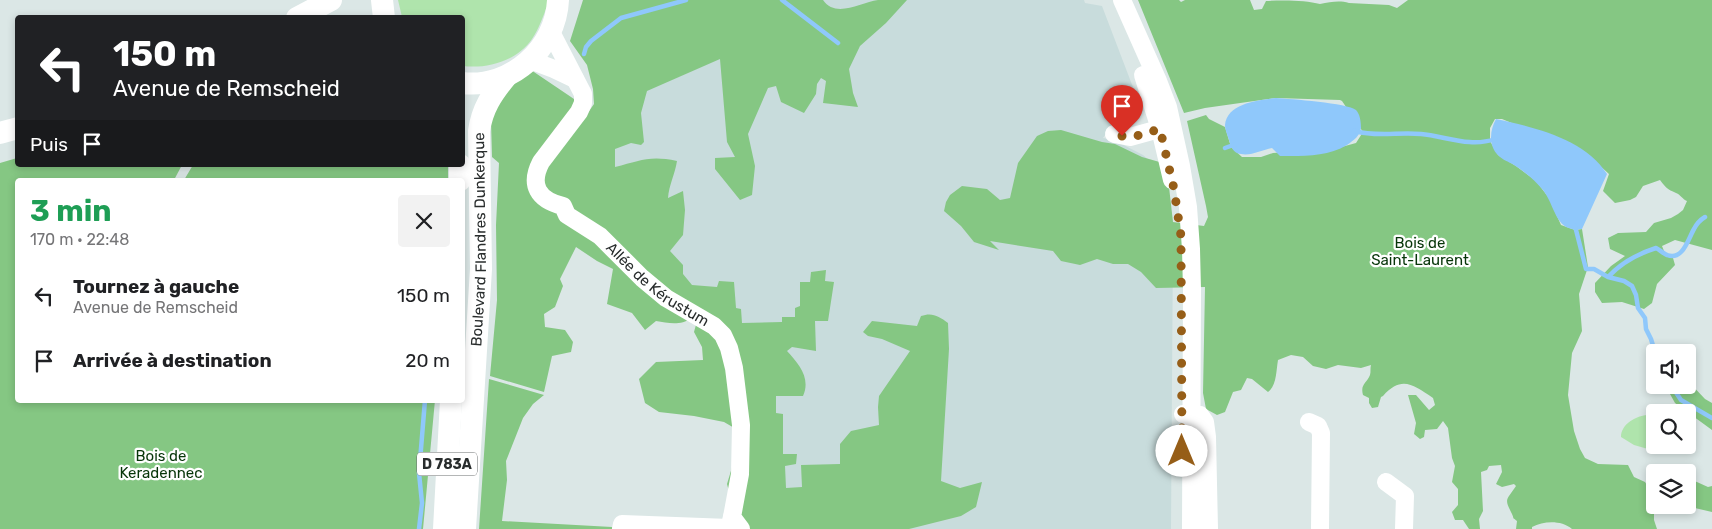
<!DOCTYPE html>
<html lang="fr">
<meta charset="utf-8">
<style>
:root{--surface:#fff;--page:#f2f2f2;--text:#202124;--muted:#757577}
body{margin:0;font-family:Rubik,sans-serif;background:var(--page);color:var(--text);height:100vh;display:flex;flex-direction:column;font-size:19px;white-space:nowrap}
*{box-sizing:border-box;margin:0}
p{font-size:16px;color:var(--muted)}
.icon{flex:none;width:28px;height:28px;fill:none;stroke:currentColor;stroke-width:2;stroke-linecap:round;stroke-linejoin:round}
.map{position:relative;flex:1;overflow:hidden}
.side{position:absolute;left:15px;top:178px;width:450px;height:225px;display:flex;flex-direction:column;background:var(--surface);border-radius:5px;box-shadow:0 2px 8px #0003}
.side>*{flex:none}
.top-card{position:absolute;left:15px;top:15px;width:450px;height:152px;border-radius:5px;box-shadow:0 2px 8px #0003;background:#202124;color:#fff;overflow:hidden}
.buttons{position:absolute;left:1646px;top:344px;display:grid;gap:10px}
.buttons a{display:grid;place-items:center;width:50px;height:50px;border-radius:5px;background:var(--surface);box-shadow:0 2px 8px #0003;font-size:25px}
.pin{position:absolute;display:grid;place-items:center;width:42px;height:42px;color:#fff;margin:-51px -21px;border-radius:50% 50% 50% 0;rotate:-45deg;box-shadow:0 0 5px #0007}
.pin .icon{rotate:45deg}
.me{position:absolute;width:55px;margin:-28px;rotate:0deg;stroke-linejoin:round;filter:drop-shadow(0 0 4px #0008)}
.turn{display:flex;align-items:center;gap:18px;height:105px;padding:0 15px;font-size:22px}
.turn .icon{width:65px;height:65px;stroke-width:2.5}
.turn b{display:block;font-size:35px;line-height:42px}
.then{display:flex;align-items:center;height:48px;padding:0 15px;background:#0003;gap:10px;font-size:19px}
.round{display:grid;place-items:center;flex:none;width:52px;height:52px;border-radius:5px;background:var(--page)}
.headline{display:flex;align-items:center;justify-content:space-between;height:85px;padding:0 15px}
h1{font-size:30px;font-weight:700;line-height:38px;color:#1e9e55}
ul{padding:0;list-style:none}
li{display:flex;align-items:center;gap:15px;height:65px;padding:0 15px}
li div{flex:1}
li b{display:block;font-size:19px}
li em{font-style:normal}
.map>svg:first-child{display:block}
.built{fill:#c8dcdc}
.green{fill:#afe4ac}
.forest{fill:#85c783}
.water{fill:#8fc8fb}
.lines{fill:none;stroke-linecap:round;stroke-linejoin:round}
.stream{stroke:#8fc8fb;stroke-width:4.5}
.minor{stroke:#fff;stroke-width:18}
.major{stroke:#fff;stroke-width:22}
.route{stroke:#965e18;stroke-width:9;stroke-dasharray:0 16.2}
.labels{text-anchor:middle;stroke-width:4.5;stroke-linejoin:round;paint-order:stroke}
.shield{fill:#fff;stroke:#696c6c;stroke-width:1}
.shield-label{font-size:14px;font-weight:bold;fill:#292d2d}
.street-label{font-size:15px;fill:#292d2d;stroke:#fff}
.park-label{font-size:15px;fill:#073609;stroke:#fff}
</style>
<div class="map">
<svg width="1712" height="529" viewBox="0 0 1712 529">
<rect width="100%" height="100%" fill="#dbe7e6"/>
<path class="built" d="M593,0H1084L1085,3L1102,6L1139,103L1120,123L1115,121L1103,138L1114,140L1143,155L1156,166L1173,241L1171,529H784L728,324L560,160L595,118Z"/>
<path class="green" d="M398,0H548V4C543,16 539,29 532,39C517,61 487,69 463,66L462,18L402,17Z
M1647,415L1655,418V445H1668L1662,453L1634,445L1621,437C1621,424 1636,416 1647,415Z"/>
<path class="forest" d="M583,0H823C836,19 861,2 878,0C888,0 897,0 907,0L886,23L860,46L849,69L853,93L858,107L823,103L826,81L821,78L817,84L816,94L804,113L781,102L776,86L768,88L748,134L755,166L752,195L740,200L715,169V158L735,157L727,142L720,59L647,91L641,113L644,142L641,145L631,143L615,149V167C640,161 649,155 677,161C675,174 669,185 668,198L683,191L685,210L683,235L670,251L683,265V274L692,285L717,287L719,281L734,282L736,308L741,309L742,323L782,322V317H795V308L800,306V282H810L811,272L826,270L825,281L834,282L828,321H815L816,351L792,347L787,351C799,364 811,378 803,396H776V413L783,414V454H797L796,464L785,466L786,488L802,487L801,465L840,464V444L851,431L879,425L878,407L879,396L910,351L882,339L868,336L863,332L872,321L917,326L921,316C932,312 939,316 948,323L949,349L941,481L960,488L982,482L976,507L961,516L909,529H723L732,503L727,484L736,454V429L724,422L694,416L659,412L645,403L639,379L656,362L703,360L702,347L694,332L697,321L691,318C681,326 668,323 656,321L645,330L632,313L607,304L613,269L597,261L576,247L560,279L563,286L555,307L544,314L545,327L565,330L573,342L571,352L552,356L544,392L490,376L497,300L496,225L499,163L492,157L491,121L504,91L531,70L574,99L585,117L594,104L593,89L587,65L570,41Z
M1138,0H1179L1181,2L1185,0H1250L1254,10L1262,9L1266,1C1282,0 1306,0 1320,4C1331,2 1339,0 1349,3L1389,5L1397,8L1408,0H1712V250L1675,240L1662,246L1666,256L1673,258L1675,265L1657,284L1652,303L1644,309L1622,302L1602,303L1595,292V283L1611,266L1625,256L1610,249L1608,238L1618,233L1646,232L1654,223L1671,218L1678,214L1683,210L1687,201C1682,199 1681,195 1676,193C1667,189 1666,188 1660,180L1643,186L1636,197L1630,200L1615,203L1603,191L1609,174L1587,154L1502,119H1495L1490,128V141L1498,155L1516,166L1536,181L1549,198L1561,225L1575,230L1582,229L1588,267L1579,294L1582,331L1572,353L1568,395L1574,431L1580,449L1585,458L1598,464L1628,465L1634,477L1645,482L1650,490L1654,498V520L1657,529H1572C1561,520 1544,521 1532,527V529H1516L1517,521C1511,516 1515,521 1512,514C1504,498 1506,501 1516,486L1514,484L1502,487L1496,484L1502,472L1501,465L1489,466L1487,470L1481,472L1483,511L1479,519L1480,529H1469L1463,520H1455L1452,512L1458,505V489L1452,482L1455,466L1452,458L1448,428L1443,421L1437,429L1425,430L1424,437L1420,439L1414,434L1416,423L1408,395H1416L1429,410L1435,405L1433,398C1413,385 1402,375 1383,396L1381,397L1378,407L1372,408L1369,403V398L1363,395C1360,384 1367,383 1370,375C1371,372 1370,368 1371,365L1361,368L1338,365L1326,369L1313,366L1303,357L1291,355L1278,360C1276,371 1277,385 1268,392L1252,379L1247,378L1241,390L1233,392L1225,412L1217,415L1206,409L1203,393L1205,287L1156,288L1141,272L1128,264H1113L1097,259L1080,265L1061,261L1053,251L990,241L999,250L974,242L961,226L944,211L946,202L950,195L962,186L987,189L1000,200L1010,198L1018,163L1037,136L1048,131L1061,130L1102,142L1115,144L1142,157L1163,163L1169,187L1173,222L1204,226L1208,217L1206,206L1187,121L1206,115L1209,119L1225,127L1231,147L1242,157H1261L1273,153L1334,149L1356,143L1363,132L1342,101L1340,100L1276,98L1205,108L1184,113Z
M17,158L18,165H182L174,180H18V400H435L423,529H0V163Z
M193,165H448V180H184Z
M489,379L544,395L533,404L523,418L506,461L507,480L502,521L612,527V529H479Z
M1688,381L1705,399L1712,403V430L1675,403L1665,385H1688Z
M1688,478L1708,487L1712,486V512L1682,505H1688Z"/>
<path class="water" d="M1276,98C1290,99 1348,103 1356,110C1360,114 1361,122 1361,128C1360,136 1354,140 1347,145C1327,157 1304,156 1280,156L1272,148C1262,150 1251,156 1241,154C1233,153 1231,147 1229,140C1228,136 1225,130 1225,125C1227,103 1259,100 1276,98Z
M1496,119C1534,127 1585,139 1607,174L1582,229C1555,233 1556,207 1543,190C1535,180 1525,172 1514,165C1509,162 1501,159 1498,155C1488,145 1490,130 1496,119Z"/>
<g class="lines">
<path class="stream" d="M782,0L838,43
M584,54L586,47L591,41L621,18L686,0
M1354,131C1376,137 1399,132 1421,134C1445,136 1470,148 1495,139
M1225,148L1236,144
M1575,226L1586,269H1594L1608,277C1622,262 1637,254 1656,248C1660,250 1664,254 1667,255C1683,261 1688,239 1694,229C1697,223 1700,220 1705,217
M1608,277L1624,281L1632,286L1636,295L1638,308L1645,318L1646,329L1651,339L1655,352
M1671,385L1681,400L1712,418
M419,529L422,503L419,473L425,400"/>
<g class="minor">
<path d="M1122,0L1158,81L1168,107L1181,166L1188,207L1191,249L1192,290L1191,529"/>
<path id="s1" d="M551,32L583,94V103L579,112L541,162C529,185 538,200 563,206L567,215L600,236L642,278L666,298L714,326L723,335L729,348L734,368L741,425L740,474L732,517L741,529"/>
<path d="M530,60L554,69L575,79"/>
<path d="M1143,75L1160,129L1172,180"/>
<path d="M1114,134L1130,137L1170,126"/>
<path d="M1183,414L1200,415L1205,422L1207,437L1209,529"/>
<path d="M1309,422L1318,426L1321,433L1320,529"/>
<path d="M1386,482L1405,496L1404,529"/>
<path d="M621,529L622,524L729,528L732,517"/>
</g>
<g class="major">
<path d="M382,0L384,18"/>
<path d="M297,18L331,0"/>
<path d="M462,83C511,89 556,48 558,0"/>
<path d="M0,133L18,128"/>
<path d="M460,165V180"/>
<path d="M444,529L451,400"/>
<path id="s2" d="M465,529L481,269L479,131C482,109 492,94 506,77"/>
</g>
</g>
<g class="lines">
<path class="route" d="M1122,136H1136L1160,129L1174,189L1181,236L1182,451"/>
</g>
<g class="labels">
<rect class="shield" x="417" y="452.5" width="60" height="23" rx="4"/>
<g class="shield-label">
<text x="447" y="469">D 783A</text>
</g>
<g class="street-label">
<text dy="5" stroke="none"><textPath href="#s2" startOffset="290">Boulevard Flandres Dunkerque</textPath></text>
<text dy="5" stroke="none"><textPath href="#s1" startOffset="336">Allée de Kérustum</textPath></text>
</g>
<g class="park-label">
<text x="1420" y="248">Bois de<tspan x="1420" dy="17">Saint-Laurent</tspan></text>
<text x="161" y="461">Bois de<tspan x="161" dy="17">Keradennec</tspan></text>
</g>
</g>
</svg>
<div class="buttons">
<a><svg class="icon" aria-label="sound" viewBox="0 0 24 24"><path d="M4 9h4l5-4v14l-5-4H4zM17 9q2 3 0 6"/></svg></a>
<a><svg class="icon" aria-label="search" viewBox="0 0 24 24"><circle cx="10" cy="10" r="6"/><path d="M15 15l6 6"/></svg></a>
<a><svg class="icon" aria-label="layers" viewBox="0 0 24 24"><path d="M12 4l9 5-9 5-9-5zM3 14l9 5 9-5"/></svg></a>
</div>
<div class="pin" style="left:1122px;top:136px;background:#d93025"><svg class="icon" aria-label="arrive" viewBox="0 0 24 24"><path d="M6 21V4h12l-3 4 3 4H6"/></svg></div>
<svg class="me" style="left:1182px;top:451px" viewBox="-20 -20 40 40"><circle r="19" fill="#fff"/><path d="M0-13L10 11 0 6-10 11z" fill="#965e18"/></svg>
<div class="top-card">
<div class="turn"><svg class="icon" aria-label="left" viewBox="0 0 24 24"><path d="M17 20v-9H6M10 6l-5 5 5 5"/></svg><div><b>150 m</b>Avenue de Remscheid</div></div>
<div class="then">Puis<svg class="icon" aria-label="arrive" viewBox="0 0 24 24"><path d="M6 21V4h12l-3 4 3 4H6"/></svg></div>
</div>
<section class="side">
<div class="headline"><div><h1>3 min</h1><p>170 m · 22:48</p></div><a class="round"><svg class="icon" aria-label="close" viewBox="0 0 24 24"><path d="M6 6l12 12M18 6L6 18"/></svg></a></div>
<ul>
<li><svg class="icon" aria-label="left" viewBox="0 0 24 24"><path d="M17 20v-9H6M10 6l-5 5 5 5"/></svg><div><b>Tournez à gauche</b><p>Avenue de Remscheid</p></div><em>150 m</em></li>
<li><svg class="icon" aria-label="arrive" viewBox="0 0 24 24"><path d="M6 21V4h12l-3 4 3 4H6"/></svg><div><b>Arrivée à destination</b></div><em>20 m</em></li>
</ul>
</section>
</div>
